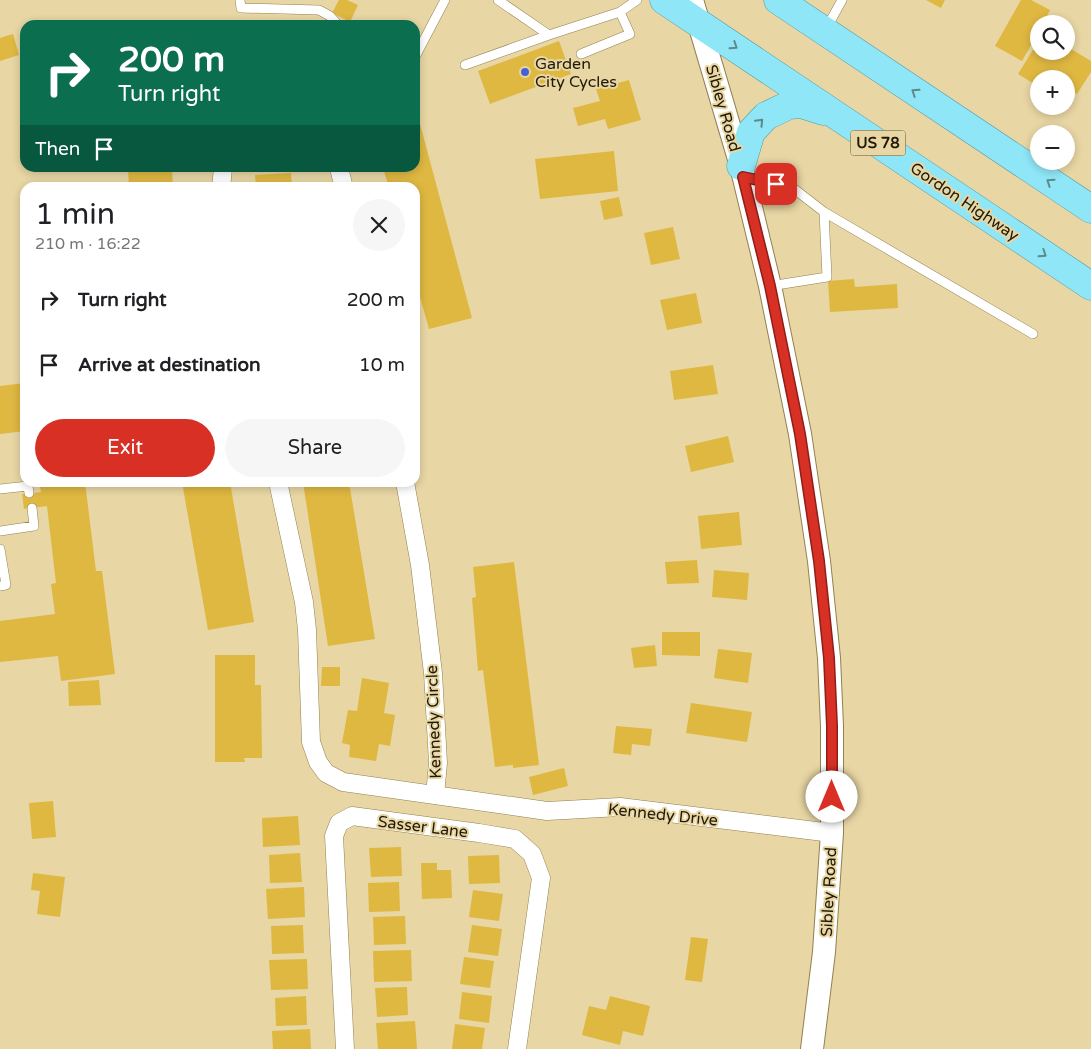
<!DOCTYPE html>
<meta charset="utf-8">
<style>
:root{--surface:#fff;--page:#f6f6f6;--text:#202124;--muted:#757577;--accent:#d93025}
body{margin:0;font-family:"Varela Round",sans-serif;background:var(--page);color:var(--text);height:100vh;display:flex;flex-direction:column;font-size:19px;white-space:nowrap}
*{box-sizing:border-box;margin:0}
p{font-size:16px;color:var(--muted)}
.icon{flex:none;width:28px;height:28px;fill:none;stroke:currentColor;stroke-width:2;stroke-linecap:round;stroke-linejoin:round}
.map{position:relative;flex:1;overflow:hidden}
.side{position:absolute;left:20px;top:182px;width:400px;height:305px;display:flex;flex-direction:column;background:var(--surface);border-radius:15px;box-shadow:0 2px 8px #0003}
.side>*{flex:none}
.hud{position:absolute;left:20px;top:20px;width:400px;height:152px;border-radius:15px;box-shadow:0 2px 8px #0003;background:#0b6e4f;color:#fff;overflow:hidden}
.fabs{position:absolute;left:1030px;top:15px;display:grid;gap:10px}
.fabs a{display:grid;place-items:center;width:45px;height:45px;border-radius:50%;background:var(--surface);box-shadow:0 2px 8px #0003;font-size:25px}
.pin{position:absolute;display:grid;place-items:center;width:42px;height:42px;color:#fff;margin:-21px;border-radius:10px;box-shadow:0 2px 8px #0006}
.me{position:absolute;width:55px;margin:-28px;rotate:0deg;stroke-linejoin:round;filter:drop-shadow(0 0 4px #0008)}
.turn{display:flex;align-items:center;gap:18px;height:105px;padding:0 15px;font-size:22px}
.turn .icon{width:65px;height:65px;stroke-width:2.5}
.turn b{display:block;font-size:35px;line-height:42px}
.then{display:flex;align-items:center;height:48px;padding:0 15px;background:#0003;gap:10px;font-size:19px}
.round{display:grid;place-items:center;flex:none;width:52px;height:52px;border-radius:26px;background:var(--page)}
.overview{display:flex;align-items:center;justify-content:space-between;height:85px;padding:0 15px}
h1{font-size:30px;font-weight:600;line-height:38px}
.action{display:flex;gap:10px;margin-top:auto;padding:10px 15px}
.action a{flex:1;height:58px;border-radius:30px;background:var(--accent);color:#fff;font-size:20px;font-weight:600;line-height:58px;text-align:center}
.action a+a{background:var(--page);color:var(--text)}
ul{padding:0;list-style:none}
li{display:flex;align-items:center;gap:15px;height:65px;padding:0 15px}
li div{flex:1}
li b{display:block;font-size:19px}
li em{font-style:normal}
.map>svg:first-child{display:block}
.building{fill:#dfb842}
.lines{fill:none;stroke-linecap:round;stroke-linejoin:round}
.service-casing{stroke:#928051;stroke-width:10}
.minor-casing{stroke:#928051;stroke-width:19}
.tertiary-casing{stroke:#928051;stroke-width:24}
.trunk-casing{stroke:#559aa0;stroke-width:29}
.service{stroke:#fff;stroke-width:9}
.minor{stroke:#fff;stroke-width:18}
.tertiary{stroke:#fff;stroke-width:22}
.trunk{stroke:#8ee6f6;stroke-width:28}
.oneway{stroke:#5c8a8a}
.route-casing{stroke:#8d1f18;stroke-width:12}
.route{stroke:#d93025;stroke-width:9}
.poi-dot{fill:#4760d4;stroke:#e8d6a4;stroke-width:2}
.labels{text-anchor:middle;stroke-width:4;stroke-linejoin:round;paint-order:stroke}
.shield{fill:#e8d6a4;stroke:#5c5235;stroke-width:1}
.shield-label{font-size:15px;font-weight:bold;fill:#201906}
.poi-label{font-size:16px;fill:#201906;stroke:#e8d6a4;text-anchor:start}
.street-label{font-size:16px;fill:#201906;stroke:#e8d6a4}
</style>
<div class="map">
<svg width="1091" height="1049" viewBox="0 0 1091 1049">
<rect width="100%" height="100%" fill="#e8d6a4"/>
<path class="building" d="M339,0H347L358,5L350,22L332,13Z
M926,0H945L941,8Z
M1021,0H1031L1050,10L1043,24H1039V31L1022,61L995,46Z
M13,34L19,55L0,61V38Z
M1039,40V51H1066V46L1091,61V72L1077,94L1066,87V79H1039V87L1018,74Z
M559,41L571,74L490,104L478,71Z
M629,80L641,120L608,129L605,119L578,126L573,108L600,101L596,89Z
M419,120L472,318L429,329L415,279V188H389L383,168H415V121Z
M614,151L618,191L540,199L535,159Z
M128,168H172L173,188H129Z
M291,173L292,188H256L255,175Z
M619,197L623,216L604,220L600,201Z
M673,227L680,259L651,265L644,233Z
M854,279L855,287L897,284L898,308L830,312L828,281Z
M696,293L702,323L667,330L660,300Z
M713,365L718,394L674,400L670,371Z
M25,383V431L0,434V386Z
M728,436L734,462L691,472L685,446Z
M39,482H85L96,571H102L115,674L61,681L58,656L0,662V621L55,614L51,584L56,583L47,506L24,509L22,494L41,492Z
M182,482H230L254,622L208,630Z
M303,482H349L375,639L328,646Z
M739,512L742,545L701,549L698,516Z
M697,560L699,583L667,584L665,562Z
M514,562L539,765L513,768V765L495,767L483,670L478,671L472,598L476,597L473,567Z
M714,570L749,573L747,600L712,597Z
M662,632H700V656L662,655Z
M655,645L657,666L634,668L631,648Z
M718,649L752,653L748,683L714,678Z
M215,655H255V685H261L262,758H244L245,762H215Z
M322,667H340V686H321Z
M362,678L389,683L384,713L395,715L390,746L379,744L376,761L349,757L350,745L342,743L348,710L357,711Z
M99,680L101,705L69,706L68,682Z
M691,703L752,712L747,742L686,733Z
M616,726L652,729L650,746L632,744L631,755L613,753Z
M564,768L568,786L533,795L529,777Z
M53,801L56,837L32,839L29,803Z
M298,816L300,845L263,847L262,818Z
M401,847L402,876L371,877L369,848Z
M300,853L302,882L270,883L269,855Z
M499,855L500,883L469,884L468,856Z
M421,863H437V870H451L452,898L422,899Z
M33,873L65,877L60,917L37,914L40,891L31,890Z
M399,882L400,911L369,912L368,883Z
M304,887L305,917L268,919L266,889Z
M473,890L503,894L499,921L469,917Z
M405,916L406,944L374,945L373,917Z
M303,925L304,953L272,954L271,926Z
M472,925L502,929L498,956L468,952Z
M691,937L708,939L702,982L685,980Z
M411,950L412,981L374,982L373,951Z
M464,957L494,961L490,988L460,984Z
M307,959L308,989L271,990L269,960Z
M407,987L408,1015L377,1017L375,988Z
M462,992L492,996L489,1023L459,1019Z
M306,996L307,1025L276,1026L275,998Z
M610,996L650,1006L643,1036L623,1031L620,1045L582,1035L589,1006L606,1010Z
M415,1021L417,1049H378L376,1023Z
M455,1024L485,1028L482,1049H452Z
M310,1029L311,1049H273L272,1031Z"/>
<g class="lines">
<g class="service-casing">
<path id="service" d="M240,0L241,8L319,10L330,16L338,25
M498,0L549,35L620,12L637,0
M826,29L842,0
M581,54L630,34L620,12
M415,57L445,0
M465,65L549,35
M746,177L793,188L824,212L1033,334
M770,286L827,277L824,212
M0,489L28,486L29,493
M0,531L34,526L32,508
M0,549L6,585L0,586"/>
</g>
<g class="minor-casing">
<path id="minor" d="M339,168L344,188
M221,188L223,168
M278,482L304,602L307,630L311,742L318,762L326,773L343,782L547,811L620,807L832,833
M405,482L420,565L433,673L438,763L435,795
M345,1049L334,836L339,823L352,816L479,833L515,839L532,854L541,878L517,1049"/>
</g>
<g class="tertiary-casing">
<path id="tertiary" d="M692,0L741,166L770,286L800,434L819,561L829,658L832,726V833L824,952L812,1049"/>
</g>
<g class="trunk-casing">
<path id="trunk" d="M664,0L1091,286
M778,0L1091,209
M741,166L751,132L766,116L789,105L801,104L823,111"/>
</g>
<use href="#service" class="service"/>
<use href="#minor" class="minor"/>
<use href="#tertiary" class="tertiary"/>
<use href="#trunk" class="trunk"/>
</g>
<defs><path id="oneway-chevron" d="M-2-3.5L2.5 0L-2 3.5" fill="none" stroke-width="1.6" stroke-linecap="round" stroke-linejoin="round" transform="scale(1.25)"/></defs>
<g class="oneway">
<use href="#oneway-chevron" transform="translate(734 46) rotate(34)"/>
<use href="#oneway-chevron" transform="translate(915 92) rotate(-146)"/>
<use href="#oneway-chevron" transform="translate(760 122) rotate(-47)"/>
<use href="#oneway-chevron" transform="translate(1050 182) rotate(-146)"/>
<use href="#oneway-chevron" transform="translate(1043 254) rotate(34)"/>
</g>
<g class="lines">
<g class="route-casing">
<path id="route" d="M776,184L743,177L770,286L800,434L819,561L829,658L832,726V797"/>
</g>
<use href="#route" class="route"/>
</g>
<circle class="poi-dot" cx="525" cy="72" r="5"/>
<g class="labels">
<rect class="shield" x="850.5" y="130.5" width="55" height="25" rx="4"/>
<g class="shield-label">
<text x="878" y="148">US 78</text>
</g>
<g class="poi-label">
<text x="535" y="69">Garden<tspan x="535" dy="18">City Cycles</tspan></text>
</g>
<g class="street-label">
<text transform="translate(724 108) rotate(74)" y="6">Sibley Road</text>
<text transform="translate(965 201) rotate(34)" y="6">Gordon Highway</text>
<text transform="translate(433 722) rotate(-92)" y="6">Kennedy Circle</text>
<text transform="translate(663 814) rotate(6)" y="6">Kennedy Drive</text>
<text transform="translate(423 826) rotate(7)" y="6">Sasser Lane</text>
<text transform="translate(828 892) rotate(-87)" y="6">Sibley Road</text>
</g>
</g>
</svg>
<div class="fabs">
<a><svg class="icon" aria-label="search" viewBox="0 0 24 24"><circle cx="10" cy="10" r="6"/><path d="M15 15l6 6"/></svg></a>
<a>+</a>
<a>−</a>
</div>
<div class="pin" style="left:776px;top:184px;background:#d93025"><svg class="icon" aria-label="arrive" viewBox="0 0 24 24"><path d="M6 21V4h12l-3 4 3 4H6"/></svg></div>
<svg class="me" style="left:832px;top:797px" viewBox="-20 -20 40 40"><circle r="19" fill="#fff"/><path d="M0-13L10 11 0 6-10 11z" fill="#d93025"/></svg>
<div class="hud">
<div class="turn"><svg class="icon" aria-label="right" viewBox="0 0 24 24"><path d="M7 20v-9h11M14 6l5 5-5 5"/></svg><div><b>200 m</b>Turn right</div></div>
<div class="then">Then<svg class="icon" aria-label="arrive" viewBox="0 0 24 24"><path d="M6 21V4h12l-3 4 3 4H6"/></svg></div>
</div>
<section class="side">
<div class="overview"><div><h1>1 min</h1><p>210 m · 16:22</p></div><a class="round"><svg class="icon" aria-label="close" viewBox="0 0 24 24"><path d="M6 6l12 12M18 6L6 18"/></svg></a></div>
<ul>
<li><svg class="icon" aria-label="right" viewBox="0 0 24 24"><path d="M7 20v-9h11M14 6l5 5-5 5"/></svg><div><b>Turn right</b></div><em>200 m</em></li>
<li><svg class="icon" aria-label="arrive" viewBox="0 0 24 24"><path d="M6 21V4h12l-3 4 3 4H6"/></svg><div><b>Arrive at destination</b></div><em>10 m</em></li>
</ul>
<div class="action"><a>Exit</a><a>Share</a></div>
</section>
</div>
